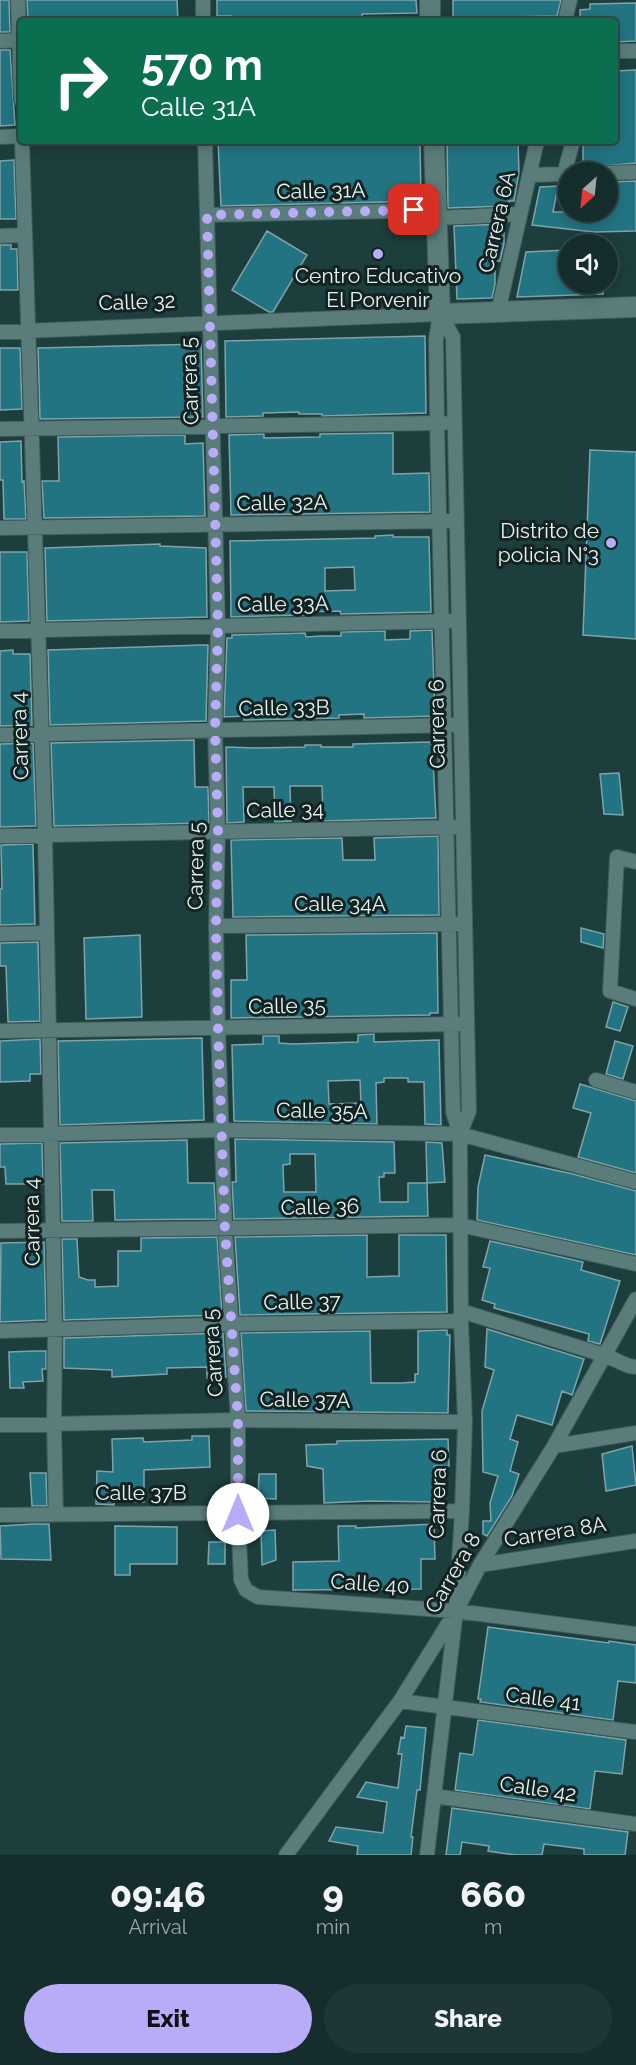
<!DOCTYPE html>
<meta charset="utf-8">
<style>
:root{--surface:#152e2d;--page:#1e3635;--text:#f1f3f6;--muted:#9da8aa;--line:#344a49;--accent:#b8abf7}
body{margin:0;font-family:Raleway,sans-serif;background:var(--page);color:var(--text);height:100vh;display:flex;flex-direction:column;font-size:22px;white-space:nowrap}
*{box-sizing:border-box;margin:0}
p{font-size:20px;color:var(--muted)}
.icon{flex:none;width:33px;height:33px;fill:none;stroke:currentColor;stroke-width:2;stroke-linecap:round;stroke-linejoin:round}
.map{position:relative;height:1855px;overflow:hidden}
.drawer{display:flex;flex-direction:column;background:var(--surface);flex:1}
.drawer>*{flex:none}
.guide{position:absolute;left:18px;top:18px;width:600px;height:126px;border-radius:6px;box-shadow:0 3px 15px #0003,0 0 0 2px var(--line);background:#0b6e4f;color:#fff;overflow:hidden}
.needle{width:39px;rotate:207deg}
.buttons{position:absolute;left:558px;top:162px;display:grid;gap:12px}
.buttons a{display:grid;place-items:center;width:60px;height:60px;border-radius:50%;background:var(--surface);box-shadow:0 3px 15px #0003,0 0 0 2px var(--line);font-size:30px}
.pin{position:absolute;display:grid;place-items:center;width:51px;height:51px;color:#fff;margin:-26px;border-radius:12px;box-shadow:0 3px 9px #0006}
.me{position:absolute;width:66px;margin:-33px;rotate:0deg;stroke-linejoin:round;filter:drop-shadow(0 0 4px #0008)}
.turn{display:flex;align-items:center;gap:21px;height:126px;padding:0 24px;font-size:27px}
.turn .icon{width:78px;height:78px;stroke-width:2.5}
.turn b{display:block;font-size:42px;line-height:51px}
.eta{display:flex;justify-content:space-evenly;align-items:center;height:102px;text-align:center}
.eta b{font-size:36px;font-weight:800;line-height:42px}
.primary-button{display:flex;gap:12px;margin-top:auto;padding:12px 24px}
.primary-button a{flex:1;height:69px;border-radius:36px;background:var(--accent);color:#111;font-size:24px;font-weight:800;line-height:69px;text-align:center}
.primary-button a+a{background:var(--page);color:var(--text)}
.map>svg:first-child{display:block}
.building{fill:#237482;stroke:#80a3aa;stroke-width:1.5;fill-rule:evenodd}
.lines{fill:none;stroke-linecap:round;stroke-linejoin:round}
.street-casing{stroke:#3c5b59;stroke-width:16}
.secondary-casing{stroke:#3c5b59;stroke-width:22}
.street{stroke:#5a7d7b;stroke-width:14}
.secondary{stroke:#5a7d7b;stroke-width:20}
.route{stroke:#b8abf7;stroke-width:10;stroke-dasharray:0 18}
.poi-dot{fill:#b8abf7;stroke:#142221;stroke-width:2}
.labels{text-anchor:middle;stroke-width:6;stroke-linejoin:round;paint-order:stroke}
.street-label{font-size:21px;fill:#e2f5f3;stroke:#142221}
.poi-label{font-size:21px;fill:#e2f5f3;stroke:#142221}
</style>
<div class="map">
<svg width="636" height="1855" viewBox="0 0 636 1855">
<rect width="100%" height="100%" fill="#1c3e3c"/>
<path class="building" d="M0,0H9L10,32H0Z
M27,0H177L178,21H28Z
M217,0H416L417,13L362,14V19L235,21V18H231V16H217Z
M453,0H561L557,16L453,18Z
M636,3V41L615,42V21H580V10L590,9V4Z
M0,50H10L15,125L0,126Z
M636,70V163L583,168V141H615V71Z
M218,141H420L421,201L221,206Z
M447,141H518L519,172L514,201H509V206L448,208Z
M14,160L16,219H0V161Z
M636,181V231L594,232L532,225L540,187L558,186L553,212H608V182Z
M504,224V244L500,261H495V284L492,298L457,299L454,226Z
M267,231L307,255L273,312H269L232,290Z
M0,245H11V249H17L18,290H0Z
M566,250L565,280H568V284H603V294L517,297L526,252Z
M425,336L426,413L322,416V414H299V412L263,413V416L226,417L225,341Z
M201,344L203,417L40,419L38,348Z
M0,348H20L22,409L0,410Z
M393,433V474L429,473L430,512L231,515L229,435L264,434V438L320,437V434Z
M185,435V444L203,443L205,516L44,518L42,481H59L58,437Z
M21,441L22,482L24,481L26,519H4L3,480H0V442Z
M590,450L636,452V639L583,635Z
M393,535V537H429L431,612L341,614L340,611L304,612V615L231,617L230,541L375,538V536ZM354,567L355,590L325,591V568Z
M160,544V546L206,548L207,617L47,621L45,548Z
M0,552H27L29,621L0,622Z
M432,630L435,716L364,718V714L339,715V718L244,720V716L224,717L227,638H232V635L305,633L306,637L321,636H341V632L385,631V640L410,639V631Z
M202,645H208L206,721L50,725L48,650Z
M13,650V654H30L32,725L0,726V651Z
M194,740L195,787H208L209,823L54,826L51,743Z
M432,742L436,818L323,821L322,786H290L291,821L275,822L274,787H243L244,822L227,823L226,747L258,748L305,747V745H321V747H353V744Z
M33,743L36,826L0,827V744Z
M619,773L623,815L604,814L600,774Z
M438,836L439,915L233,917L231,840L342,838L343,860H375L374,838Z
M33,844L35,924L0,925V889H2L1,845Z
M581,928L604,934L603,948L581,942Z
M437,933L438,1013H430V1015L231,1018V980H247L246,935Z
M140,935L142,1017L86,1019L84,938Z
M38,942L40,1021L8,1022L6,966H0V943Z
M613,1002L628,1007L620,1031L606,1027Z
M374,1034V1042L439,1040L441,1125L425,1124L424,1082H408V1078H384V1082L376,1083L377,1124L234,1121L232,1045L263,1044V1036H279V1043L292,1044L358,1042V1035ZM360,1080L361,1103L329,1104L328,1081Z
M202,1038L204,1120L60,1125L58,1041Z
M40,1039L41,1074H30V1081L0,1082V1041Z
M615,1041L633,1046L623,1079L606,1074Z
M580,1084L636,1101V1173L578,1157L591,1113L573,1108Z
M235,1139L394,1142L395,1173H384V1177H379L380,1202H408V1183H427L428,1216L234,1219L232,1182H236ZM290,1154H315L316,1192H284L283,1165L290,1164Z
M187,1140L188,1183H214L216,1219L115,1220L114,1190H92L93,1221H62L60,1143Z
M426,1142L442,1143L445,1182L427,1183Z
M42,1143L43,1184H6L5,1167H0V1144Z
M485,1155L573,1174L636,1191V1255L477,1220L478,1187Z
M367,1235V1277L399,1276V1235H446L447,1312L240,1315L235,1237Z
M217,1237L222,1315L64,1320L62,1239H77L79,1277L88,1280H95V1287L118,1286V1251H141V1238Z
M490,1241L583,1262L581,1270L620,1281L600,1344L588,1341L589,1334L494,1308L495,1304L482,1300L490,1268L483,1267Z
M44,1242L46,1320L0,1322L1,1243Z
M487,1329L584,1359L572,1395L562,1391L552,1425L517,1415L510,1439L518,1442L510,1471L519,1474L512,1496L487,1536L483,1534V1521H491L490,1503L498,1476L483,1472L482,1411L494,1370L485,1367Z
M447,1330V1335H450L448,1413L246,1411L241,1333L370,1331L371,1383H402L415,1382V1374H418V1331Z
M223,1333L226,1377L207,1378V1367L167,1368V1374L112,1377V1370L64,1368V1338Z
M34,1351H46V1369H42L43,1381L23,1382L24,1388H10L9,1352Z
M192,1436H209L210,1467L144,1470V1502L114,1501V1505L96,1504L97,1471L113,1472L112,1439L143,1438L144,1442L192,1440Z
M448,1439L449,1466H434V1502L370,1501L324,1503L323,1469L307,1466L306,1445L337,1444V1441Z
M632,1446L636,1485L606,1491L602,1454Z
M30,1473H46L47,1506H32Z
M259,1474H276V1499L258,1498Z
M33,1524H49L51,1560L1,1559L0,1526Z
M434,1524L435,1559H421V1589L293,1590V1562L339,1561L338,1526H356V1528Z
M115,1526L177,1527V1564H130V1575H115Z
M275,1530L276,1560L262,1565L261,1531Z
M209,1542H225V1564H208Z
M488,1627L609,1643V1641L636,1645V1683L618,1681L613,1720L480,1702L481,1699H478Z
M478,1720L626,1740L622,1774L595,1771L590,1809L455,1790L460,1753L473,1755Z
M406,1726L426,1728L420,1790H417L411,1837H413L411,1855H357L358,1846L329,1841L336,1827L383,1833L387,1802L357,1797L366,1782L398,1788L402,1754H398L401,1737L404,1738Z
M452,1808L628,1832L625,1855H584V1849L544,1844L542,1855H515L488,1851L489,1846L462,1842L460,1855H446Z"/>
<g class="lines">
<g class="street-casing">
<path id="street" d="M18,0L21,100
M203,0V21
M565,21L570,0
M0,41L21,40
M615,51H636
M0,137L21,136
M22,141L45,835L55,1330L54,1424L56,1514
M205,141L218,626L215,730L218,832L216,926L218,1028L225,1229L238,1420V1514L241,1580L246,1590L258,1597L456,1611L636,1634
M608,173L636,172
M564,174L573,141
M529,175L568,174
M207,215L437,210
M437,218L520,214
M0,236L25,235
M498,312L537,141
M440,314L453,337L469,1111L460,1134
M0,332L440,314
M0,429L444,423
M0,528L449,521
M0,631L451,621
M0,735L453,725
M0,836L455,827
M636,862L617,857L610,991L636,999
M216,926L457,924
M0,934L47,933
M0,1031L459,1024
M596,1080L636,1092
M0,1135L221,1130L460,1134L636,1182
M0,1231L460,1225L636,1264
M461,1311L604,1355L629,1366L636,1367
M0,1331L233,1324L461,1321
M0,1425L238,1420L465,1422
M554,1446L636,1433
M0,1515L462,1511
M480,1565L636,1541
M400,1701L636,1732
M434,1796L636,1824
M286,1855L400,1701L456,1611L480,1565L554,1446L636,1299
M427,1855L456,1611L462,1511L465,1422L461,1321L460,1134L453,1112L437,423L436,339L440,314"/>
</g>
<g class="secondary-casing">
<path id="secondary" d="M430,0V21
M434,141L440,314L636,307"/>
</g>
<use href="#street" class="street"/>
<use href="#secondary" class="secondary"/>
</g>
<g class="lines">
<path class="route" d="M238,1514V1420L225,1230L218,1028L216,926L218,832L215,730L218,627L207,215L414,210"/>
</g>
<g class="poi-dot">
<circle cx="378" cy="254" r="6"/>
<circle cx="611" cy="543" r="6"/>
</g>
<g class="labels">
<g class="street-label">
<text transform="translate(321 191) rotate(-1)" y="7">Calle 31A</text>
<text transform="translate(497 222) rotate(-77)" y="7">Carrera 6A</text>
<text transform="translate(137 302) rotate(-2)" y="7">Calle 32</text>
<text transform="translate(190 381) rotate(-92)" y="7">Carrera 5</text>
<text transform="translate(282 503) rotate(-1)" y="7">Calle 32A</text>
<text transform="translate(283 604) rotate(-1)" y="7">Calle 33A</text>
<text transform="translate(284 708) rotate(-1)" y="7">Calle 33B</text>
<text transform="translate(437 724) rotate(-91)" y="7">Carrera 6</text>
<text transform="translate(20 736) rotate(-92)" y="7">Carrera 4</text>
<text transform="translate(285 810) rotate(-1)" y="7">Calle 34</text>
<text transform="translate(196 866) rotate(-89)" y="7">Carrera 5</text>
<text x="340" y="911">Calle 34A</text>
<text transform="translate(287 1006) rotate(-1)" y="7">Calle 35</text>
<text transform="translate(322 1111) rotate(1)" y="7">Calle 35A</text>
<text transform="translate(320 1207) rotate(-1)" y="7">Calle 36</text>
<text transform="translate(32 1222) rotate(-91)" y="7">Carrera 4</text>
<text transform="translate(302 1302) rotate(-1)" y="7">Calle 37</text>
<text transform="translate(213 1353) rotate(-94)" y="7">Carrera 5</text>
<text transform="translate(305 1400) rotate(1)" y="7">Calle 37A</text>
<text x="141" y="1500">Calle 37B</text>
<text transform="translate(438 1494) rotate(-88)" y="7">Carrera 6</text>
<text transform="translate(555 1532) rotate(-9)" y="7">Carrera 8A</text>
<text transform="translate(453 1573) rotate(-60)" y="7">Carrera 8</text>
<text transform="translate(370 1584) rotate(4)" y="7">Calle 40</text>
<text transform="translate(543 1699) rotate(7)" y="7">Calle 41</text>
<text transform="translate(538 1789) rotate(8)" y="7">Calle 42</text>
</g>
<g class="poi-label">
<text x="378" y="283">Centro Educativo<tspan x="378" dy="24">El Porvenir</tspan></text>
<text x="599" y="538" text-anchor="end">Distrito de<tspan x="599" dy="24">policia N°3</tspan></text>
</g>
</g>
</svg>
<div class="buttons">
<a><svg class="needle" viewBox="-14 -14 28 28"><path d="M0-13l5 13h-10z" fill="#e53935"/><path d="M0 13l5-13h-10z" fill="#9da8aa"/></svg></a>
<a><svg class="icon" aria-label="sound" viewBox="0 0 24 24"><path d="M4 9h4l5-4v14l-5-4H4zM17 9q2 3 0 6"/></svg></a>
</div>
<div class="pin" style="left:414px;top:210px;background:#d93025"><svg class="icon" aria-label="arrive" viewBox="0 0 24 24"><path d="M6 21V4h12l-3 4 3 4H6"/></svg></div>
<svg class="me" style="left:238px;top:1514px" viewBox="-20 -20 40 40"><circle r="19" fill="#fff"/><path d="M0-13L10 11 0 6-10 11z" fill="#b8abf7"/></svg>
<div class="guide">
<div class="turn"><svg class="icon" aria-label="right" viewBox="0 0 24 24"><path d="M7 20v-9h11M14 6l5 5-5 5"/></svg><div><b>570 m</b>Calle 31A</div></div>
</div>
</div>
<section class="drawer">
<div class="eta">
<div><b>09:46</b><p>Arrival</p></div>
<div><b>9</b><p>min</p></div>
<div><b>660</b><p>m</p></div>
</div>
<div class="primary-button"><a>Exit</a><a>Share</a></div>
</section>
